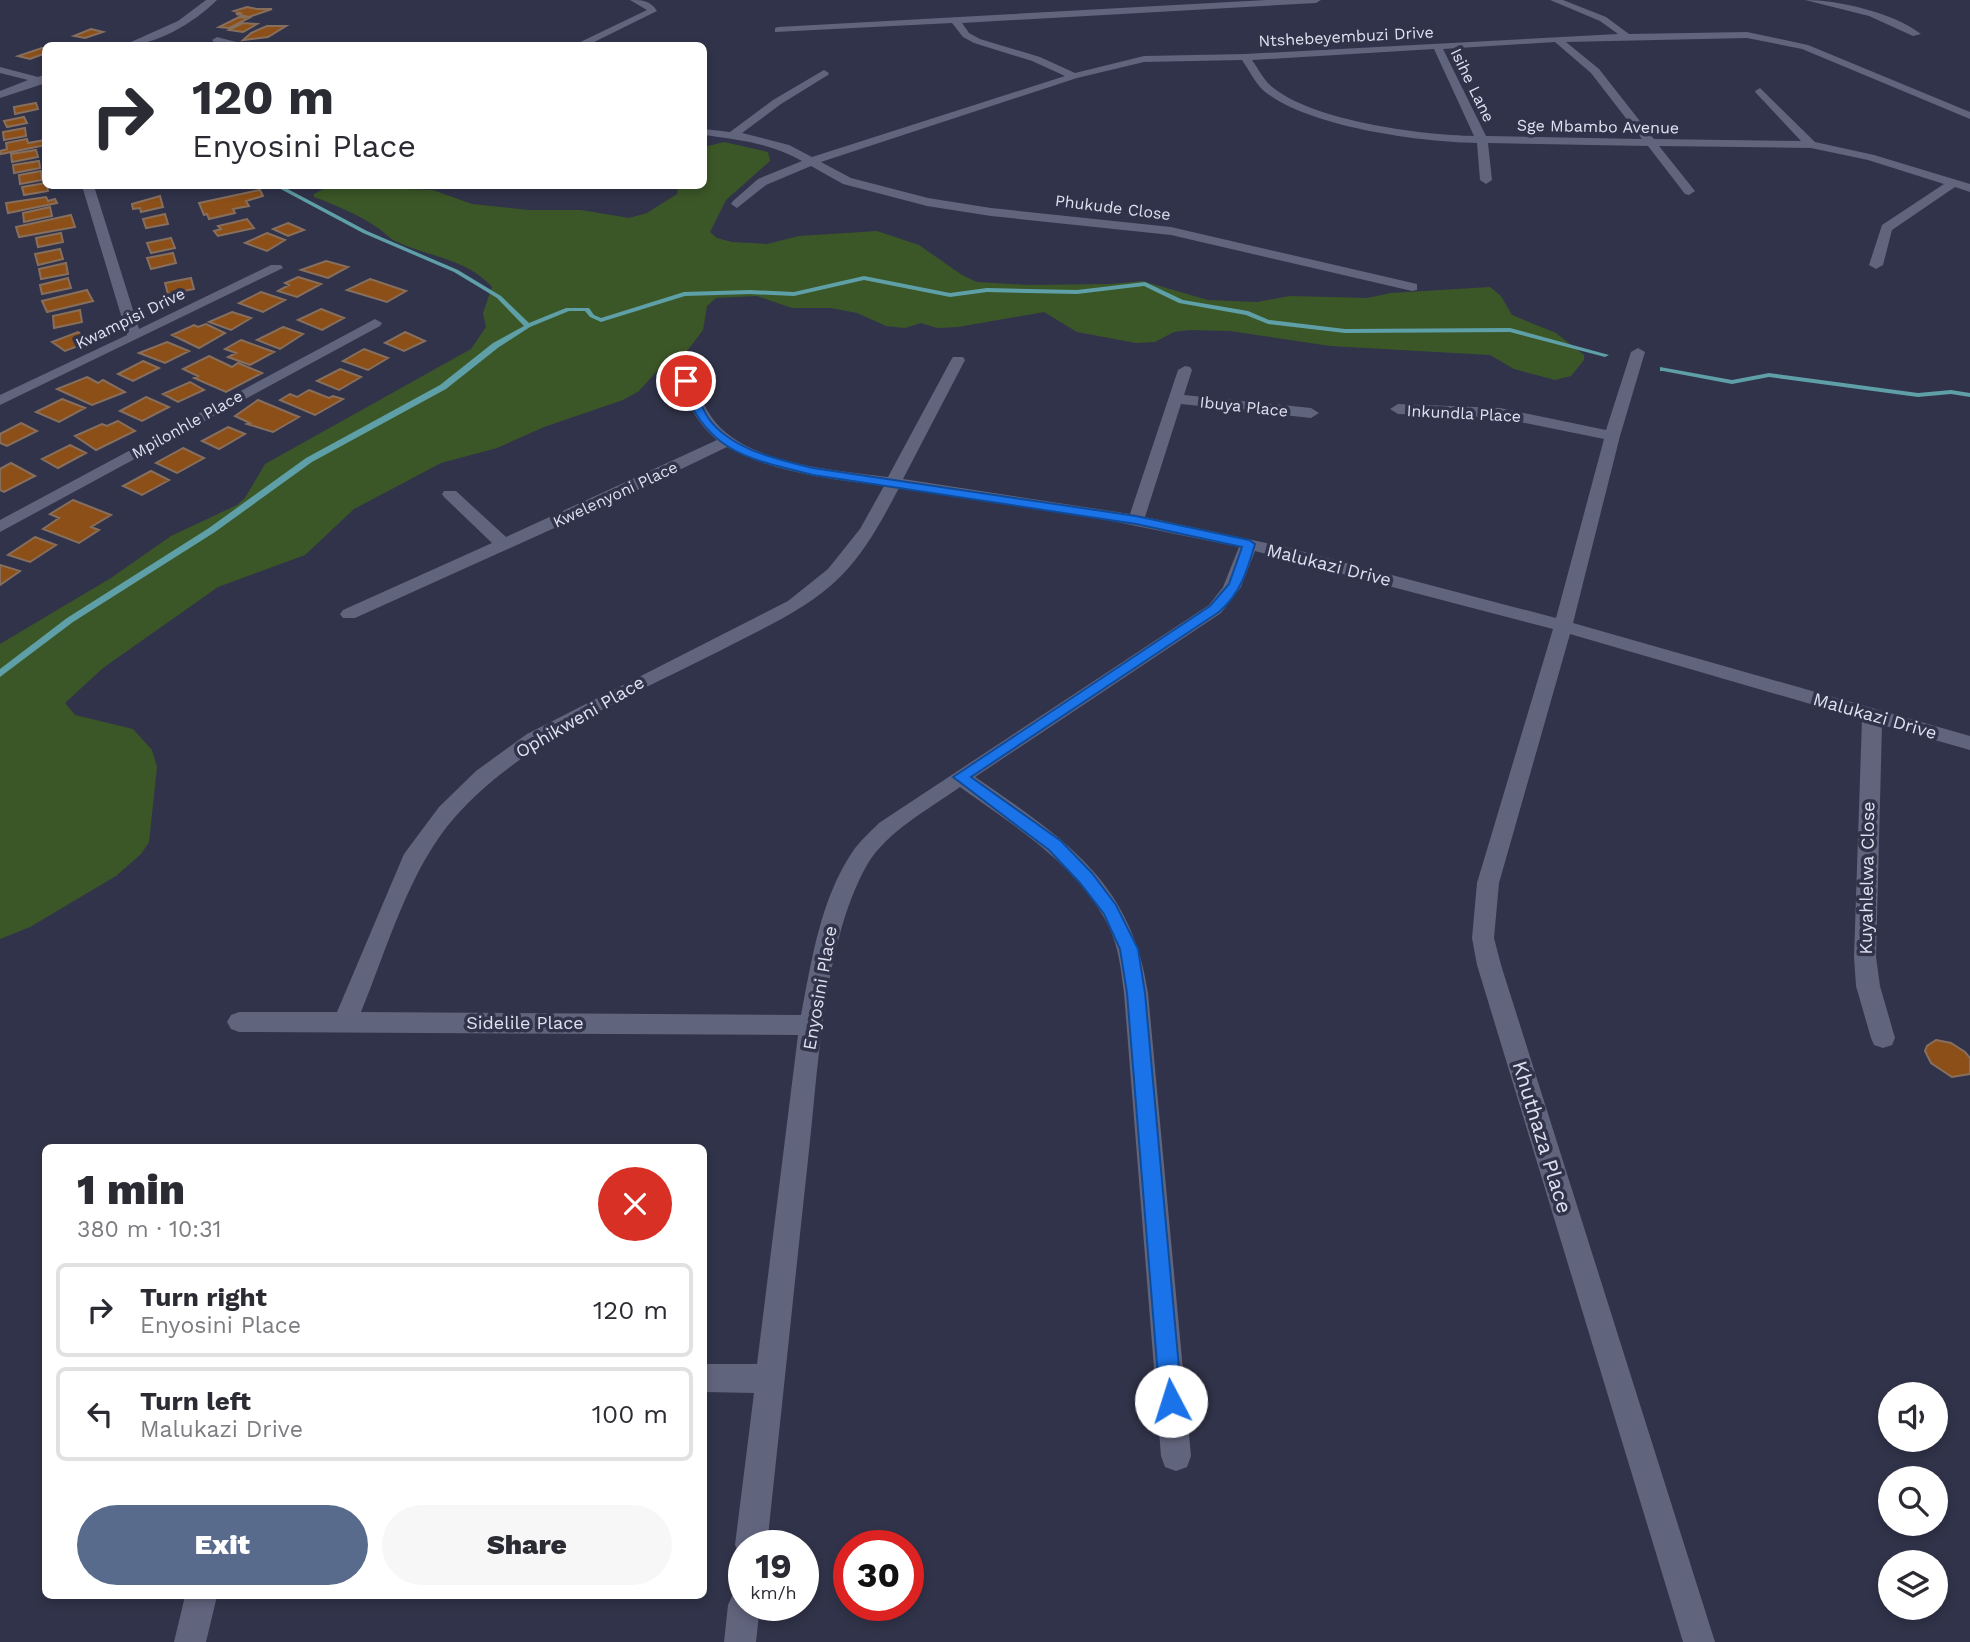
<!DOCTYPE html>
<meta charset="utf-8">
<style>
:root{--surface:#fff;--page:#f7f7f7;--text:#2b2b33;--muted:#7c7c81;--line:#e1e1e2;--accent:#586b8d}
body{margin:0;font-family:"Work Sans",sans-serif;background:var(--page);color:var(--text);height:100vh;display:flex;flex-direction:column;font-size:26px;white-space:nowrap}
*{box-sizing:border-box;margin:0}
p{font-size:23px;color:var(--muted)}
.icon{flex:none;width:38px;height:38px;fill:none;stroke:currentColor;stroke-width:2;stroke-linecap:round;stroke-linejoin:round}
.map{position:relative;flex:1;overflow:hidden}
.drawer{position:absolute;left:42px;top:1144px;width:665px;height:455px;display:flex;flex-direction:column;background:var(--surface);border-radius:10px;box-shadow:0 4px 10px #0003}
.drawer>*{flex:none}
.top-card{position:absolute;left:42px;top:42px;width:665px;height:147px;border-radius:10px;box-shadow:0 4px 10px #0003;background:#fff;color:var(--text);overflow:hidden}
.buttons{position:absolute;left:1878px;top:1382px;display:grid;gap:14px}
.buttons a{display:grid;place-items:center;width:70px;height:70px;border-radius:50%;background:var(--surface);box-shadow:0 4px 10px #0003;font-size:35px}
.speed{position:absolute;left:728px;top:1530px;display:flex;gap:14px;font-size:35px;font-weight:700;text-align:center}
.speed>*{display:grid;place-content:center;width:91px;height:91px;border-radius:50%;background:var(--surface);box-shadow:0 4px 10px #0003;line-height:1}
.speed small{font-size:18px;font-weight:400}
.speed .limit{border:10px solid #d22;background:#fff;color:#111}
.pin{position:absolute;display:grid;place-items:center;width:60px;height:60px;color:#fff;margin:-30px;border:4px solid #fff;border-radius:50%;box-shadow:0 2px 7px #0007}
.me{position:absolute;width:77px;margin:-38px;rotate:355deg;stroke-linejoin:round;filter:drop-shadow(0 0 5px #0008)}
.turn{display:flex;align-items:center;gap:24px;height:147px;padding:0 35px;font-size:32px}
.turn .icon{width:91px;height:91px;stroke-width:2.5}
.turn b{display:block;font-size:49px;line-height:60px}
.round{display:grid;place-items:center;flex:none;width:74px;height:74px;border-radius:37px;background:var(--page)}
.headline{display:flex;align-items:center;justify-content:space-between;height:119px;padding:0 35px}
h1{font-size:42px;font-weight:800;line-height:52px}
.button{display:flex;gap:14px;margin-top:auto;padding:14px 35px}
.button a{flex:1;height:80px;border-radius:42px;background:var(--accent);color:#fff;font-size:28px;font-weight:800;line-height:80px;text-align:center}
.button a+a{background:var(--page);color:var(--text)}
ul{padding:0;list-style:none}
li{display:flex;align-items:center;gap:21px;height:94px;margin:0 14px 10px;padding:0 21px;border:4px solid var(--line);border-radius:10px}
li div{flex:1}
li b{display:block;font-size:26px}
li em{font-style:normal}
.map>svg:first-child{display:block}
.green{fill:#3c5727}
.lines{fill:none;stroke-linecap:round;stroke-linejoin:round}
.stream{fill:#5e9fa8;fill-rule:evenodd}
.building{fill:#8b4f17;stroke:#876f5e;stroke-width:2}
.street{fill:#61647d;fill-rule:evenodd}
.route{fill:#1a73e8;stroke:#114b97;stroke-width:2}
.labels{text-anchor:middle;stroke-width:7;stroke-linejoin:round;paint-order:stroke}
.far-street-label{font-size:16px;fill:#dfe1f0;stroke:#31334a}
.street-label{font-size:18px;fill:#dfe1f0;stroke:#31334a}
.near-street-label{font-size:21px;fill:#dfe1f0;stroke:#31334a}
</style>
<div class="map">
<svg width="1970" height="1642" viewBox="0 0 1970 1642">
<rect width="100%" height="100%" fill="#31334a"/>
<path class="green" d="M724,142L768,152L770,161L726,200L710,232L717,238L732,242L767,244L799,236L877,231L919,245L962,275L977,282L1027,285L1111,284L1142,281L1208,300L1257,302L1290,296L1367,298L1391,293L1490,287L1501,296L1512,315L1556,333L1584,355V360L1571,376L1555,380L1514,369L1490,355L1330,346L1230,331L1189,330L1174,332L1155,342L1136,343L1077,332L1044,312L958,327L937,328L921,323L905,328L886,326L857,313L831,308H792L757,296L716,298L707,306L703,330L681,359L658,370L639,391L623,400L544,427L497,448L441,463L354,509L305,555L218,587L103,668L65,703L75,715L133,729L152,750L157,767L149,842L141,854L116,876L30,927L0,939V644L111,578L171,536L237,505L245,498L265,464L471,349L486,327L483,313L492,287C466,258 428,257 395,241C389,238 384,232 378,228C359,215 336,205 314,197V194L329,186L433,190L472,204L529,210H581L629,218L647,213L677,194L678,186H704V147Z"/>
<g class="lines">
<path class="stream" d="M275,186H282L367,231L458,270L501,296L529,323L566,308H589L594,315L601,318L684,292L750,290L794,292L864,276L950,293L987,288L1077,290L1145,282L1183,300L1248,311L1269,320L1345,329L1510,328L1609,355L1605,357L1510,332L1345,333L1268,324L1246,315L1179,303L1144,286L1077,294L987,292L950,297L864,280L794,296L750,294L685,296L601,322L590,317L585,311H569L530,327L499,347L446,389L312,462L215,532L73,622L0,677V669L67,618L209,528L306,458L440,385L493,343L524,326L497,298L454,272L363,233Z
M1660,367L1732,380L1769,373L1918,393L1951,390L1970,393V397L1951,394L1918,397L1769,377L1732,384L1663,371H1660Z"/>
</g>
<path class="building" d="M247,7L257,9H272L249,17L236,14L240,13L234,11Z
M239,17L249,18L229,28L219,27Z
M243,23L257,24L243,32L229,30Z
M267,26H286L268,37L243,40L251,33Z
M91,29L103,32L85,38L74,36Z
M42,48H46V53L30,59L18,56Z
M36,103L38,109L15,114L14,107Z
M24,117L27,123L7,127L4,121Z
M25,128L26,136L4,140L3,132Z
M27,139L28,143L45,140L46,145L1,154L0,151L7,149L6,143Z
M36,150L38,157L12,162L11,154Z
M39,161L40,168L14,173L13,165Z
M41,171L42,180L20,184L19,175Z
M46,183L48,191L24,195L22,187Z
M260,190L263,196L246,201L249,206L233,209L235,213L209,219L207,214L204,215L199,203Z
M160,196L163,207L141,212L140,208L133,209L132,204Z
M46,197L48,201L55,199L57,203L8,213L6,203Z
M50,207L52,216L24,222L23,213Z
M165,214L168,224L146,228L143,219Z
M71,215L75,227L19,237L16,227Z
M247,219L254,228L218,236L214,231L221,229L218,226Z
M288,223L304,230L288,236L273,229Z
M61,233L63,242L38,247L36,238Z
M267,233L285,240L267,251L245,243Z
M171,238L175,248L151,253L147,243Z
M60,249L63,259L38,265L35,254Z
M173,253L176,263L151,269L147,258Z
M326,261L348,267L328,278L301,270Z
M66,263L68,274L41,279L39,269Z
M298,277L321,284L297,297L278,291L289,285L285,283Z
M68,278L71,288L42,294L40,285Z
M191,278L194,289L168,294L165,283Z
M370,279L406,291L387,302L347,290Z
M87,290L93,301L47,312L42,301Z
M261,292L285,300L263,312L239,303Z
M321,309L344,318L322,330L298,320Z
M80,310L82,322L54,328L53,316Z
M232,312L251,318L231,330L209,322Z
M206,324L225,333L199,348L172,335L194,325L198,327Z
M283,327L303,334L280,349L257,340Z
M78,332L91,341L65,351L52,342Z
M405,332L425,341L404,351L385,343Z
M241,340L274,352L250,365L228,357L236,353L225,349Z
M167,342L189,351L165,363L139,353Z
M364,349L388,358L368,370L343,361Z
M209,356L232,367L238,363L262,373L226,392L194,378L198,376L183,369Z
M143,361L159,368L133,381L118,374Z
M340,369L361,377L339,390L317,381Z
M87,377L98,383L103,380L125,392L92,405L57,389Z
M190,382L204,390L178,402L163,394Z
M309,390L329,398L333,396L343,399L315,415L280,400L290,394L297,397Z
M146,397L169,407L142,421L120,411Z
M62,399L85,408L59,422L36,412Z
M258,400L299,417L273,432L247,424L250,423L235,416Z
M118,421L135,431L96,450L75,436L102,424L107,426Z
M21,423L37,431L7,446L0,443V434Z
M228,427L245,434L219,449L202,441Z
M70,445L86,453L58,468L42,459Z
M183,448L204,458L177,473L156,463Z
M11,463L35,476L4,492L0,490V469Z
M151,471L169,480L142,495L123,486Z
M73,500L111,515L91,527L99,530L79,543L43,529L59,518L50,514Z
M35,537L56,545L30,562L8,555Z
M0,565L20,571L0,585Z
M1936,1040L1951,1043L1965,1052L1970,1058V1074L1952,1077L1931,1063L1925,1051L1927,1046Z"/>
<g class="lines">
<path class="street" d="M206,0H217C194,23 155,46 122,46L178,21Z
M630,0C642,0 650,0 657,11L586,46H572L647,10Z
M1266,0H1321L1316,3L962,23L969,33L980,39L1040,57L1075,73L1144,56L1245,54L1618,34L1600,21L1550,0H1563L1606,17L1629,34L1747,32L1808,45L1970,112V119L1802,49L1747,38L1566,42L1599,69L1654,139L1801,141L1756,93L1755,91L1760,88L1815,142L1874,155L1970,184V192L1955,187L1892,230L1883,265L1876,269L1869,265L1882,225L1944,184L1868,160L1811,148L1659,146L1695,191L1689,195L1685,194L1648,146L1488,143L1492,180L1486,184L1480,180L1477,143C1420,142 1308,127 1264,91C1255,83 1249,70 1242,60L1144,62L1077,78L821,162L851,178L928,198L991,208L1171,227L1417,284V290L1412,291L1171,235L991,216L927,206L843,184L811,166L766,185L737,208L731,204L733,201L758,179L802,161C770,143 740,140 704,135V129L730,132L773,100L824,70L829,73L828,75L781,104L742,133L789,145L812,157L1065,76L1032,61L974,43L963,37L952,23L775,32V28L778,27ZM1555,42L1591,73L1642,139L1486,136L1443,49ZM1434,49L1474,136C1421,135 1312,121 1271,86C1263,79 1258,68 1252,60Z
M1805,0C1839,0 1894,13 1921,34L1913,36L1869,16Z
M217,37L244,44L246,46L214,42L212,40Z
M0,67L38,77L46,74V83L0,98V91L28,80L0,73Z
M82,186H94L139,329L271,265H281L283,268L0,405V395L127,335Z
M375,319L382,323L380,326L0,532V520Z
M1638,348L1645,352L1620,436L1573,623L1970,736V750L1882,725L1876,957L1880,986L1895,1038L1892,1045L1883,1048L1874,1045L1871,1038L1856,986L1854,957L1862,719L1570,634L1499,883L1494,938L1501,965L1715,1642H1683L1477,965L1472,938L1477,883L1553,629L1255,551L1241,587L1221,613L975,777C1062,837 1132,881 1148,993L1191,1456L1187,1467L1176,1471L1165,1467L1161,1456L1124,993C1121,970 1119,947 1108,925C1078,865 1013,825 960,787C928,810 887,831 867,865C823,942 818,1072 808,1160C794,1288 781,1417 767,1545H744V1558L740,1556L735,1545L754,1393L704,1392V1364H757L798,1035L239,1032L231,1029L227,1022L231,1015L239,1012H337L404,854L439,807L476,771L527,734L788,601L828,569L860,529L884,486C831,479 774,473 727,447L623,497L355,618H343L340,614L343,610L492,543L444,497L442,494L444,491H456L506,537L717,440C693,420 683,394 675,365L677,362L682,361L689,365C696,386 702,406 716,423C752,465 837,470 888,477L951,360L953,357H963L965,360L903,479L1130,514L1178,370L1185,366L1190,367L1192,370L1184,395L1311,408L1319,413L1311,418L1181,404L1145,517L1289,548L1556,618L1604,439L1500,418L1398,414L1390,409L1398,404L1500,408L1606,430L1631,352ZM899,488L1097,518L1239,547L1223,587L1209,605L879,823C870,832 860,841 853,851C820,900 812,959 801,1015L361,1012C387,949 409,869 455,817C526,737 639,693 733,644C770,625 810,607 840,577C866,551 882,520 899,488Z
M744,1589V1605H760L756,1642H724L728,1605L733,1594Z
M185,1596H217L206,1642H174Z"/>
</g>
<path class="route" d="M682,379H690C697,392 700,406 709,419C732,450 777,459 813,468L1136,516L1249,540L1255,544C1247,571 1241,593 1219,612L971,777L1061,841L1092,873L1116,905L1138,949L1145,993L1182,1401L1179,1409L1171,1413L1163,1409L1160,1401L1127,993L1120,949L1104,914L1080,883L1049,850L953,777L1210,606L1229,584L1242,547L1136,524L813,475C744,458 707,452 680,381Z"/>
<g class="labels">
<g class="far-street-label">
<text transform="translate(1346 36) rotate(-3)" y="6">Ntshebeyembuzi Drive</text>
<text transform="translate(1473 85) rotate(64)" y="6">Isihe Lane</text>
<text transform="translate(1598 126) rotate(1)" y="6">Sge Mbambo Avenue</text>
<text transform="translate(1113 207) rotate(7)" y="6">Phukude Close</text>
<text transform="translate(130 318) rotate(-26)" y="6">Kwampisi Drive</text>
<text transform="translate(1244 406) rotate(6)" y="6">Ibuya Place</text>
<text transform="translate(1464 413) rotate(3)" y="6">Inkundla Place</text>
<text transform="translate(187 424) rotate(-29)" y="6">Mpilonhle Place</text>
<text transform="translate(615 494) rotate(-25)" y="6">Kwelenyoni Place</text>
</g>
<g class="street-label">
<text transform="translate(1329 565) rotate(14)" y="6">Malukazi Drive</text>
<text transform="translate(1875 716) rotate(16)" y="6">Malukazi Drive</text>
<text transform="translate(580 717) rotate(-30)" y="6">Ophikweni Place</text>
<text transform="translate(1867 878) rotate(-89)" y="6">Kuyahlelwa Close</text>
<text transform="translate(820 988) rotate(-80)" y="6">Enyosini Place</text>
<text x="525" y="1029">Sidelile Place</text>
</g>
<g class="near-street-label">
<text transform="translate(1542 1137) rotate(73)" y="7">Khuthaza Place</text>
</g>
</g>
</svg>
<div class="buttons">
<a><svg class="icon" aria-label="sound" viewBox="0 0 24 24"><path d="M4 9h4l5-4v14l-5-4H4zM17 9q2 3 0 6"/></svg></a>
<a><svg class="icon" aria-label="search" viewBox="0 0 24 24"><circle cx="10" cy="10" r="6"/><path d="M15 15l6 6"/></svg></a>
<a><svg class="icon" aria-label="layers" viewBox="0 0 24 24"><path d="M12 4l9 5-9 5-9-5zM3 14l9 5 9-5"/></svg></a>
</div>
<div class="speed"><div>19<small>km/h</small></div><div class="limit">30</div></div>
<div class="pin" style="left:686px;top:381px;background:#d93025"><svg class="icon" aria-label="arrive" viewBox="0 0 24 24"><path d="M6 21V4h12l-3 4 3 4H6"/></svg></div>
<svg class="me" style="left:1171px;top:1401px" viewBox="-20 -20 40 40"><circle r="19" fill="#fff"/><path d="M0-13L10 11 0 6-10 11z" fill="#1a73e8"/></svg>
<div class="top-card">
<div class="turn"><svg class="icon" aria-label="right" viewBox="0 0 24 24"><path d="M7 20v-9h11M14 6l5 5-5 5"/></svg><div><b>120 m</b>Enyosini Place</div></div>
</div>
<section class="drawer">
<div class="headline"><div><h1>1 min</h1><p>380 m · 10:31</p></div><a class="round" style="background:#d93025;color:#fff"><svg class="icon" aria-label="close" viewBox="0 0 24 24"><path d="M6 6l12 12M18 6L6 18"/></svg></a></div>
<ul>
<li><svg class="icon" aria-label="right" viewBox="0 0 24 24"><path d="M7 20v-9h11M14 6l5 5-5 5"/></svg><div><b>Turn right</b><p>Enyosini Place</p></div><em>120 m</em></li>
<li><svg class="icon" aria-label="left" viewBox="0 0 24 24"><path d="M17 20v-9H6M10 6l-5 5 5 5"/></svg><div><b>Turn left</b><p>Malukazi Drive</p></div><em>100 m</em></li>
</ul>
<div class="button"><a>Exit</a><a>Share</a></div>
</section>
</div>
